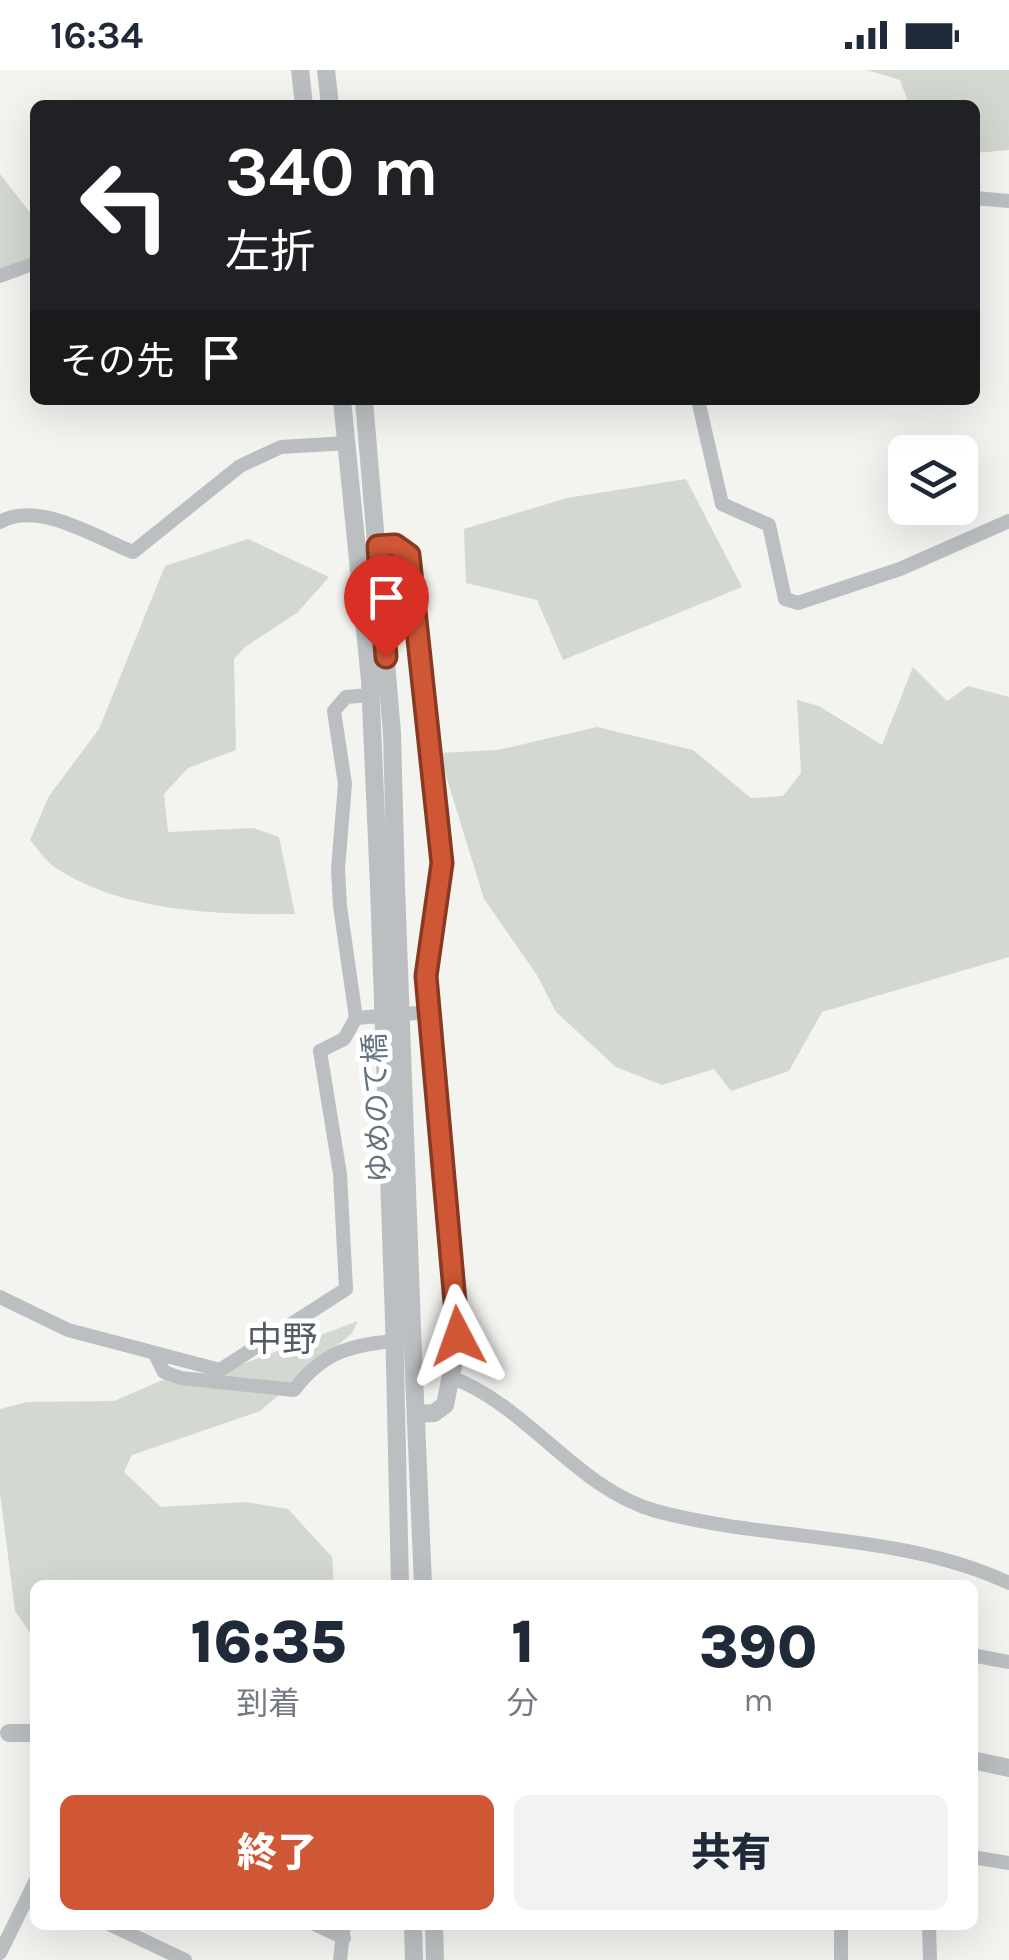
<!DOCTYPE html>
<html lang="ja">
<meta charset="utf-8">
<style>
:root{--surface:#fff;--page:#f2f2f3;--text:#1f2937;--muted:#747a83;--accent:#cf5735}
body{margin:0;font-family:Karla,"Noto Sans JP",sans-serif;background:var(--page);color:var(--text);height:100vh;display:flex;flex-direction:column;font-size:38px;white-space:nowrap}
*{box-sizing:border-box;margin:0}
p{font-size:32px;color:var(--muted)}
.icon{flex:none;width:55px;height:55px;fill:none;stroke:currentColor;stroke-width:2;stroke-linecap:round;stroke-linejoin:round}
.map{position:relative;flex:1;overflow:hidden}
.sheet{position:absolute;left:30px;top:1510px;width:948px;height:350px;display:flex;flex-direction:column;background:var(--surface);border-radius:15px;box-shadow:0 10px 40px #0002}
.sheet>*{flex:none}
.hud{position:absolute;left:30px;top:30px;width:950px;height:305px;border-radius:15px;box-shadow:0 10px 40px #0002;background:#202124;color:#fff;overflow:hidden}
.fabs{position:absolute;left:888px;top:365px;display:grid;gap:20px}
.fabs a{display:grid;place-items:center;width:90px;height:90px;border-radius:15px;background:var(--surface);box-shadow:0 10px 40px #0002;font-size:50px}
.pin{position:absolute;display:grid;place-items:center;width:85px;height:85px;color:#fff;margin:-102px -42px;border-radius:50% 50% 50% 0;rotate:-45deg;box-shadow:0 0 10px #0007}
.pin .icon{rotate:45deg}
.me{position:absolute;width:110px;margin:-55px;rotate:356deg;stroke-linejoin:round;filter:drop-shadow(0 0 8px #0008)}
.turn{display:flex;align-items:center;gap:35px;height:210px;padding:0 30px;font-size:45px}
.turn .icon{width:130px;height:130px;stroke-width:2.5}
.turn b{display:block;font-size:70px;line-height:85px}
.then{display:flex;align-items:center;height:95px;padding:0 30px;background:#0003;gap:20px;font-size:38px}
.eta{display:flex;justify-content:space-evenly;align-items:center;height:170px;text-align:center}
.eta b{font-size:60px;font-weight:800;line-height:70px}
.primary-button{display:flex;gap:20px;margin-top:auto;padding:20px 30px}
.primary-button a{flex:1;height:115px;border-radius:15px;background:var(--accent);color:#fff;font-size:40px;font-weight:800;line-height:115px;text-align:center}
.primary-button a+a{background:var(--page);color:var(--text)}
.status{display:flex;justify-content:space-between;align-items:center;height:70px;padding:0 50px;background:var(--surface);direction:ltr}
.status svg{height:28px;fill:currentColor}
.map>svg:first-child{display:block}
.green{fill:#d3d8d0}
.lines{fill:none;stroke-linecap:round;stroke-linejoin:round}
.minor{stroke:#bbbfc2;stroke-width:14}
.tertiary{stroke:#bbbfc2;stroke-width:18}
.tertiary-bridge{stroke:#bbbfc2;stroke-width:18}
.route-casing{stroke:#873922;stroke-width:25}
.route{stroke:#cf5735;stroke-width:18}
.labels{text-anchor:middle;stroke-width:10;stroke-linejoin:round;paint-order:stroke}
.street-label{font-size:30px;fill:#66737e;stroke:#fff}
.quarter-label{font-size:35px;fill:#535c64;stroke:#fff}
</style>
<div class="status"><b>16:34</b><svg viewBox="0 0 49 12"><path d="M0 12V9h3v3zM5 12V6h3v6zM10 12V3h3v9zM15 12V0h3v12zM26 1h20v11H26zM47 4h2v5h-2z"/></svg></div>
<div class="map">
<svg width="1009" height="1890" viewBox="0 0 1009 1890">
<rect width="100%" height="100%" fill="#f3f3f0"/>
<path class="green" d="M867,0H1009V80L975,83V35H909L900,10Z
M0,104L35,149V196L0,204Z
M686,409L742,517L563,590L537,530L466,513L464,459L567,428Z
M248,469L329,507L297,543L245,577L234,589L236,680L188,698L164,724L168,762L253,758L279,767L295,844C219,845 122,842 56,798C46,792 38,779 30,770L49,726L99,659L165,496Z
M913,597L947,631L968,616L1009,627V887L822,942L789,1001L731,1021L714,999L662,1015L616,997L556,942L537,905L484,829L439,683L498,680L597,657L693,680L751,728L783,726L801,703L797,630L819,636L882,675Z
M358,1251L352,1263L260,1341L132,1385L124,1402L161,1437L245,1432L288,1439L332,1487L334,1515H35V1570L15,1541L0,1423V1339L27,1332L114,1331L165,1309L218,1310L237,1296Z"/>
<g class="lines">
<path class="minor" d="M975,128L1009,131
M0,206L35,193
M698,330L722,434L769,455L785,529L798,533L900,499L1009,451
M0,452C38,430 95,467 133,482L240,396L281,377L348,373
M356,948L430,942
M0,1227L68,1260L220,1300L346,1219L340,1104L320,981L344,969L356,948L340,836L338,799L345,714L334,641L346,627L370,625
M156,1286L164,1302L181,1308L294,1320C322,1283 349,1275 394,1271
M453,1308C529,1337 577,1419 656,1441C771,1472 900,1462 1009,1513
M972,1585L1009,1592
M972,1787L1009,1793
M111,1855L185,1890
M316,1855L344,1868
M841,1855V1890
M929,1855L930,1890
M0,1883L35,1812
M340,1890L344,1855"/>
<path class="tertiary" d="M300,0L304,35
M326,0L330,35
M342,330L370,610L379,816
M364,330L392,663L396,816
M378,477L395,475L409,485L441,793L426,905L459,1266L445,1335L434,1343L416,1344
M394,1250L400,1515
M412,1258L423,1515
M9,1663H35
M972,1690L1009,1698
M413,1855L414,1890
M434,1855L435,1890"/>
<path class="tertiary-bridge" d="M379,816L394,1250
M396,816L412,1258"/>
</g>
<g class="lines">
<g class="route-casing">
<path id="route" d="M386,587L378,476L395,475L409,485L442,793L426,906L458,1266"/>
</g>
<use href="#route" class="route"/>
</g>
<g class="labels">
<g class="street-label">
<text transform="translate(377 1038) rotate(-92)" y="10">ゆめのて橋</text>
</g>
<g class="quarter-label">
<text x="282" y="1281">中野</text>
</g>
</g>
</svg>
<div class="fabs">
<a><svg class="icon" aria-label="layers" viewBox="0 0 24 24"><path d="M12 4l9 5-9 5-9-5zM3 14l9 5 9-5"/></svg></a>
</div>
<div class="pin" style="left:386px;top:587px;background:#d93025"><svg class="icon" aria-label="arrive" viewBox="0 0 24 24"><path d="M6 21V4h12l-3 4 3 4H6"/></svg></div>
<svg class="me" style="left:458px;top:1266px" viewBox="-20 -20 40 40"><path d="M0-17L14 15 0 8-14 15z" fill="#cf5735" stroke="#fff" stroke-width="4"/></svg>
<div class="hud">
<div class="turn"><svg class="icon" aria-label="left" viewBox="0 0 24 24"><path d="M17 20v-9H6M10 6l-5 5 5 5"/></svg><div><b>340 m</b>左折</div></div>
<div class="then">その先<svg class="icon" aria-label="arrive" viewBox="0 0 24 24"><path d="M6 21V4h12l-3 4 3 4H6"/></svg></div>
</div>
<section class="sheet">
<div class="eta">
<div><b>16:35</b><p>到着</p></div>
<div><b>1</b><p>分</p></div>
<div><b>390</b><p>m</p></div>
</div>
<div class="primary-button"><a>終了</a><a>共有</a></div>
</section>
</div>
